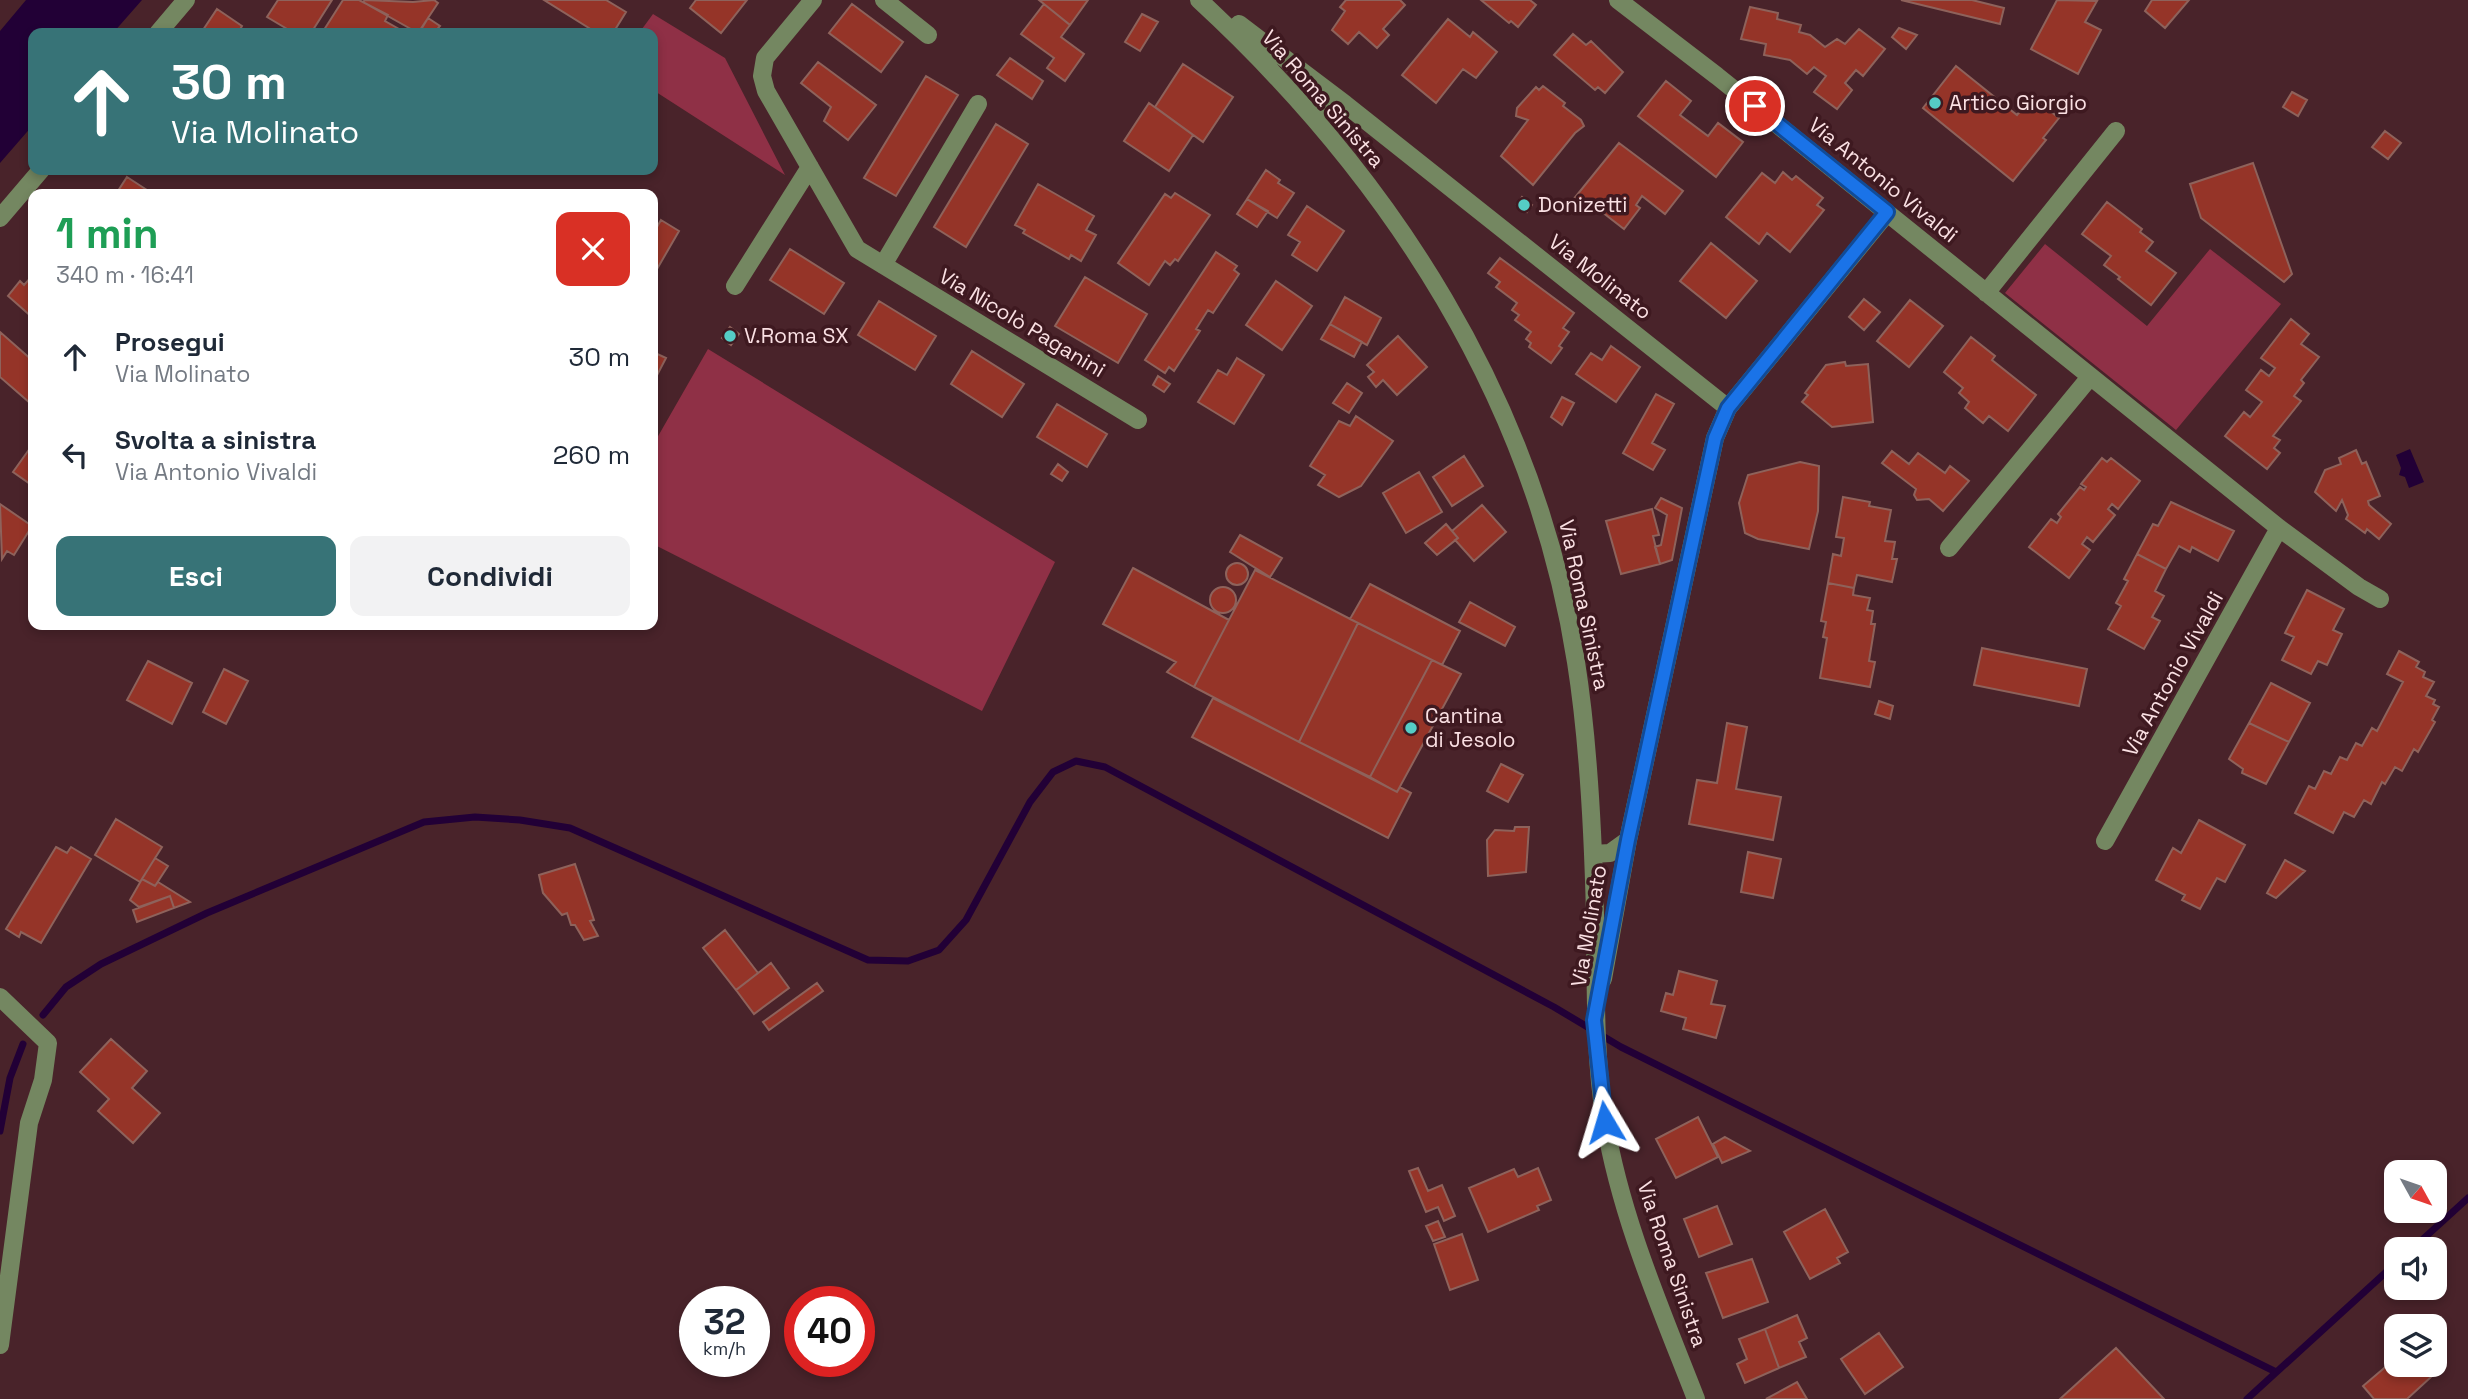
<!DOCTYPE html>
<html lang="it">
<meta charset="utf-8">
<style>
:root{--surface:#fff;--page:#f2f2f3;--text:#1f2937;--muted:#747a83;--accent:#377377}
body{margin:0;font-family:"Space Grotesk",sans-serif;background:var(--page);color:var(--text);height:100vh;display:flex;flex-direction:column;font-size:26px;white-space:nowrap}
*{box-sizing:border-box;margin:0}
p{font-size:23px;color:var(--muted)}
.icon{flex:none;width:38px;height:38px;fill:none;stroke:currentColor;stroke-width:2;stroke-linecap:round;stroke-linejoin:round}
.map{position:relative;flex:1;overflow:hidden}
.drawer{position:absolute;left:28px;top:189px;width:630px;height:441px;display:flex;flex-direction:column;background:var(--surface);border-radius:14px;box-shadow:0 4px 10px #0003}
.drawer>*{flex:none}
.guide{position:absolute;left:28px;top:28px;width:630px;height:147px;border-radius:14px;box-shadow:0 4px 10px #0003;background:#377377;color:#fff;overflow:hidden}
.needle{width:46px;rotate:130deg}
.fabs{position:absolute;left:2384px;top:1160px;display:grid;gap:14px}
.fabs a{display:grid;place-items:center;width:63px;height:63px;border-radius:14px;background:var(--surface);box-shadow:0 4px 10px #0003;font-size:35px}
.speed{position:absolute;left:679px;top:1286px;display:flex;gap:14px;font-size:35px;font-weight:700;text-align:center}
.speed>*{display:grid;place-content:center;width:91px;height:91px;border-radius:50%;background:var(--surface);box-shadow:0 4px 10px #0003;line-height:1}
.speed small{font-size:18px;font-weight:400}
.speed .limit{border:10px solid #d22;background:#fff;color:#111}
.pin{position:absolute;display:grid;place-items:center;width:60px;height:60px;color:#fff;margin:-30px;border:4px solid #fff;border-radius:50%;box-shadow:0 2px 7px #0007}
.me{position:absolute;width:77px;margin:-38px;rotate:353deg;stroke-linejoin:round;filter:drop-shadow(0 0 5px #0008)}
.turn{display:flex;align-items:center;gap:24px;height:147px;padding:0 28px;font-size:32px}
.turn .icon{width:91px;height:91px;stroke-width:2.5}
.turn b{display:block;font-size:49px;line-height:60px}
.round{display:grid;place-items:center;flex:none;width:74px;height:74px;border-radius:14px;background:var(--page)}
.headline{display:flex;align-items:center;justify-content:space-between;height:119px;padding:0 28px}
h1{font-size:42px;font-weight:800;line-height:52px;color:#1e9e55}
.button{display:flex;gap:14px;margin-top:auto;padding:14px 28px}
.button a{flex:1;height:80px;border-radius:14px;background:var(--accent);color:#fff;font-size:28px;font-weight:800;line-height:80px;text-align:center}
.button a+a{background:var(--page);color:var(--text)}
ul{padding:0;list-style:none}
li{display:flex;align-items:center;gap:21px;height:98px;padding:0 28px}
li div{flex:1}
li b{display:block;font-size:26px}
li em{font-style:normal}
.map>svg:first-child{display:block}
.green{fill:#8f3046}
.water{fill:#220036}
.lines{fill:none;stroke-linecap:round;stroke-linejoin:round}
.stream{stroke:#220036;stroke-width:7}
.building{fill:#953428;stroke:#8e625b;stroke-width:2}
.minor{stroke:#748761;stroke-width:18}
.route-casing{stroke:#114b97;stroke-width:18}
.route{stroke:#1a73e8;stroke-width:12}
.poi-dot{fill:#55cdc6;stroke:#3e1920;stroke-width:2.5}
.labels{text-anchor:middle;stroke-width:7;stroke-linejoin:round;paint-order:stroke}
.street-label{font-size:21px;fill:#fae0e3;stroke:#3e1920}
.poi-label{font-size:21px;fill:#fae0e3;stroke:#3e1920;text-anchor:start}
</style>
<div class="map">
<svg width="2468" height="1399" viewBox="0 0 2468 1399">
<rect width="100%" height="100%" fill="#49232a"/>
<path class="green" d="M653,14L725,58L785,175L653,90V33H639Z
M2045,244L2147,326L2210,249L2281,304L2176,430L2005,293Z
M708,349L1055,562L982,711L653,544V445Z"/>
<path class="water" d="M26,0H142L113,33H33V125L0,163V31Z
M2410,449L2424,482L2409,488L2405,477L2399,475L2401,468L2396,455Z"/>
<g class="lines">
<path class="stream" d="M43,1015L66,987L101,964L207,913L424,822L475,817L520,820L570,828L868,960L908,961L939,950L966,920L1030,802L1053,772L1076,761L1105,767L1554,1007L1621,1047L2276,1372
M0,1131L10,1078L23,1044
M2411,1250L2468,1198
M2247,1399L2396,1263"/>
</g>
<path class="building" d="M278,0H332L311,33H294L267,17Z
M343,0H359L388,15L385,21L399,29L396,33H322Z
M365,0L413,2L434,0L438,3L418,33L363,2Z
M544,0H606L626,12L613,33H597Z
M696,0H747L721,33L690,8Z
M1039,0H1088L1070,25Z
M1346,0H1400L1405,5L1383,29L1389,35L1377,48L1359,32L1348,44L1332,30L1345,11L1340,7Z
M1481,0H1530L1536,5L1518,27L1511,21L1509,23Z
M1901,0H1972L2004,8L2000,24Z
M2057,0L2097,1L2085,22L2101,30L2078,74L2031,49Z
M2152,0H2189L2165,28L2145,11Z
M852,4L903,42L881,72L829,33Z
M1044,4L1070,25L1061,37L1084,54L1065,81L1047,68L1054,58L1021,34Z
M1750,7L1778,13L1777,19L1801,25L1799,32L1810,35L1825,47L1837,39L1845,44L1859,29L1885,49L1863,76L1856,70L1845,83L1852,90L1837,109L1814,92L1826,76L1814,67L1807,74L1790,60L1764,55L1766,44L1741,39Z
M217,9L242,26L238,33H201Z
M1142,14L1158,22L1140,51L1125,42Z
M428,18L440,26L434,33H419Z
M1448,19L1470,37L1473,32L1497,52L1476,78L1463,69L1436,103L1402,75Z
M1899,28L1917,35L1906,49L1892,37Z
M1573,34L1586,45L1591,41L1623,72L1605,93L1598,87L1595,90L1554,55Z
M1010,58L1043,81L1032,99L997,75Z
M818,62L876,105L848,140L824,121L831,107L801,83Z
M1183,64L1233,97L1203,142L1155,107Z
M1956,66L2017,115L2032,97L2059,118L2043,138L2046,140L2013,181L1923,108Z
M926,76L958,95L896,196L864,178Z
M1666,81L1691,101L1680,115L1708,136L1718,123L1743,142L1716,177L1638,116Z
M1543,86L1565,103L1563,106L1581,120L1584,126L1575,133L1533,185L1501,156L1528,120L1516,116L1517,108L1536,87L1539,90Z
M2292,92L2307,100L2298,116L2283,107Z
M1149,103L1193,135L1169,171L1124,141Z
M996,124L1028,144L966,247L934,227Z
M2385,131L2401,143L2388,159L2372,147Z
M1619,143L1683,191L1665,214L1642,196L1636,205L1640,208L1624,229L1593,205L1587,212L1572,201Z
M2253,163L2292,274L2284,282L2201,218L2190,184Z
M1266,170L1280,180L1278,183L1294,193L1277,218L1247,199Z
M1783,172L1792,180L1796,176L1823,198L1817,205L1824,210L1790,252L1767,233L1759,244L1726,217L1762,173L1775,183Z
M127,177L153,194H116Z
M1038,184L1094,216L1086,230L1096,235L1081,261L1071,255L1069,259L1023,233L1025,230L1015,225Z
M1175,193L1210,215L1178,261L1175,259L1170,265L1165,261L1149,285L1118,263L1165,194L1171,198Z
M1522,197L1532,205L1527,212L1517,204Z
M1247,199L1268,211L1257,227L1237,214Z
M2107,202L2142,229L2140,232L2153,242L2146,251L2176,273L2151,305L2118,279L2120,277L2104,265L2111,256L2082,234Z
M1307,206L1344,231L1317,271L1292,255L1300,242L1288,235Z
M661,220L679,231L653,276V234Z
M1711,243L1757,281L1726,318L1680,281Z
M790,249L844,283L824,314L770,280Z
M1216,252L1237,266L1234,270L1239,274L1213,313L1208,310L1196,329L1200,331L1174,371L1169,367L1165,373L1145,360Z
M1500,258L1574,313L1563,328L1569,332L1559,346L1562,348L1551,363L1529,347L1531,343L1526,339L1531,332L1515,320L1519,315L1512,310L1517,303L1496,287L1500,282L1488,273Z
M33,275V318L8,296L20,281L24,285Z
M1085,277L1147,314L1118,363L1055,326Z
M1276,281L1312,306L1282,350L1246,325Z
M1345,297L1381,318L1367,345L1330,324Z
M1864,299L1880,312L1864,330L1849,317Z
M1910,300L1943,326L1909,367L1877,341Z
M879,301L936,336L915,370L858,335Z
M2291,319L2309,334L2301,344L2319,357L2301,380L2304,383L2294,396L2301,401L2273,436L2280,440L2274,448L2280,453L2267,469L2225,436L2244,412L2250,417L2262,402L2246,390L2261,370L2269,376L2275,368L2261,358Z
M1330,324L1362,342L1354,357L1321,339Z
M730,327L739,334L731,345L722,338Z
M0,332L33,361V399L30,403L0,377Z
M1398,336L1427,367L1397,395L1383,380L1376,387L1368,377L1374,372L1367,365Z
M1971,337L1995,356L1992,360L2036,395L2008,431L1989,416L1983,423L1965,408L1969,402L1959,393L1963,388L1944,372Z
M1611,346L1640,367L1616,402L1576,374L1591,353L1602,360Z
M972,351L1024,384L1002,417L951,384Z
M653,352L666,358L654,381H653Z
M1237,358L1264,375L1234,424L1198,402L1218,370L1227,375Z
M1845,362L1846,366L1868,364L1873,422L1832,427L1802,402L1808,395L1805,393L1826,365Z
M1158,376L1170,384L1164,392L1153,385Z
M1347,383L1362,393L1349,413L1333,403Z
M1656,394L1674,404L1652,443L1665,450L1653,470L1623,453Z
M1562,397L1574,403L1562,425L1551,417Z
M1057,404L1107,434L1087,467L1037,437Z
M1356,416L1393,441L1361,486L1339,497L1318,485L1325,475L1310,466L1339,421L1350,426Z
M33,444V486L13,472Z
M2356,450L2362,464L2366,462L2380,496L2368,501L2369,505L2391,524L2379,539L2367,529L2365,533L2346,519L2348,515L2342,500L2336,511L2315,492L2325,470L2341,464L2339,458Z
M1892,451L1909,464L1918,453L1945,473L1950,466L1969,481L1943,511L1929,499L1917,500L1914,495L1916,489L1882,463Z
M1464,456L1483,486L1452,506L1433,477Z
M2102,458L2107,462L2111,458L2140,481L2118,509L2112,504L2108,509L2115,515L2093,542L2087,537L2082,544L2090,550L2069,578L2029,547L2051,519L2057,523L2061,517L2058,514L2080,487L2084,490L2086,487L2081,484Z
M1800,462L1819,466L1818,511L1809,549L1758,539L1745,533L1739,503L1748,475Z
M1058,464L1068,472L1062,481L1051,474Z
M1419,472L1442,512L1406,533L1383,493Z
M1843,497L1870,502L1869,506L1891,510L1885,541L1895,542L1892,559H1897L1892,582L1857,575L1854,588L1828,583L1833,554L1841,556L1844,538L1836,537Z
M1661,498L1682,508L1672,560L1660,564L1655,547L1661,545L1667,515L1655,508Z
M2171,502L2234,531L2218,561L2192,547L2190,552L2179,546L2166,569L2137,554L2153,524L2158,526Z
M0,504L32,526L14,555L7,551L2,559Z
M1482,505L1506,532L1474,561L1455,540L1458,538L1452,531Z
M1652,509L1659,535L1653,536L1660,564L1621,574L1606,521Z
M1446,524L1458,538L1437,555L1425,543Z
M1240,535L1282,558L1270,577L1230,552Z
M2137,554L2166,569L2155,591L2164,596L2152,617L2160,621L2144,649L2108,629L2121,606L2116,603L2128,581L2124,579Z
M1226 574a11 11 0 1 1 22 0a11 11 0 1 1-22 0Z
M1133,568L1229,620L1194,687L1167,672L1176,662L1103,624Z
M1255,570L1358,623L1299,742L1194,687Z
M1828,583L1854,588L1853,595L1870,598L1867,610L1873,611L1871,624H1875L1869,661L1875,662L1870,687L1820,678L1827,638L1823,637L1826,622L1821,621Z
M1370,584L1460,631L1442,665L1350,619Z
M1210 600a13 13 0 1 1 26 0a13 13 0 1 1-26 0Z
M2307,590L2344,609L2333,630L2342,634L2327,665L2318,661L2311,674L2282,660L2294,637L2285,633Z
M1470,602L1515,627L1505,646L1459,622Z
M1358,623L1432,660L1370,777L1299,742Z
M1982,648L2087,669L2079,706L1974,685Z
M2399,651L2419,662L2416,667L2425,672L2423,677L2434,682L2426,696L2435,700L2433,704L2439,707L2432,720L2435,722L2418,752L2414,749L2402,771L2395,767L2385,784L2382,782L2371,804L2364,800L2354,817L2344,812L2333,833L2295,813L2309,786L2315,789L2324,771L2331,774L2340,757L2347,760L2356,743L2362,746L2372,728L2377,731L2403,682L2387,674Z
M1432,660L1461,674L1397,792L1370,777Z
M148,661L192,683L172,724L127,700Z
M224,669L248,681L226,724L203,712Z
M2271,683L2310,703L2289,742L2249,723Z
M1213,698L1397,792L1400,787L1411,793L1388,838L1192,737Z
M1879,701L1893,706L1890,719L1875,714Z
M1727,723L1747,727L1736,789L1781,797L1773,840L1689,824L1697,780L1717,783Z
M2249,723L2289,742L2266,784L2242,773L2243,769L2229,759Z
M1501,764L1523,775L1508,802L1487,791Z
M116,819L162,847L140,882L95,855Z
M2199,820L2245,845L2225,882L2217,878L2200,909L2182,900L2185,895L2156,880L2173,848L2181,853Z
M1515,827H1529L1526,872L1488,876L1487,840L1495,830L1514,831Z
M56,847L67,853L71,847L91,859L41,943L21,932L19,937L6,929Z
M1748,852L1781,859L1773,898L1741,892Z
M155,858L168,866L155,886L142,879Z
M2285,860L2305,871L2276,898L2267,893Z
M575,864L594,920L590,921L598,936L584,940L575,925H571L567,913L562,915L543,893L539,875Z
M142,879L155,886L158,882L190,902L174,908L170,896L139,907L130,900Z
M170,896L174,908L137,922L133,910Z
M725,930L758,973L736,990L703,948Z
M771,963L789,988L754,1014L736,990Z
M1679,971L1717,981L1711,1004L1725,1006L1716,1038L1683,1029L1686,1018L1661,1011L1666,993L1673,995Z
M817,983L823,991L769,1030L763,1022Z
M111,1039L147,1071L132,1088L160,1113L133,1143L98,1111L109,1099L80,1072Z
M1698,1117L1718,1157L1676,1178L1656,1139Z
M1725,1137L1750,1151L1722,1163L1713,1144Z
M1418,1168L1428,1191L1442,1185L1455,1216L1444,1221L1438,1207L1426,1212L1409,1171Z
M1538,1168L1551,1200L1537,1206L1539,1210L1488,1232L1469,1188L1514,1169L1518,1177Z
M1717,1206L1732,1244L1699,1257L1684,1219Z
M1825,1209L1848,1252L1837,1258L1840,1263L1810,1279L1784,1232Z
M1438,1221L1445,1237L1433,1241L1426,1226Z
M1462,1234L1478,1280L1450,1290L1434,1244Z
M1752,1259L1768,1302L1723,1318L1706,1273Z
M1797,1315L1807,1338L1799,1342L1806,1357L1779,1368L1765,1329Z
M1765,1329L1779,1368L1745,1383L1737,1364L1747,1359L1739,1339Z
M1879,1333L1903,1367L1865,1394L1841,1359Z
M2116,1348L2164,1399H2060Z
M2434,1357L2443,1366L2407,1399H2374L2363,1386L2396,1358V1365H2434Z
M1797,1382L1807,1399H1766Z"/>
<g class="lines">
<path class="minor" d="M813,0L765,58L762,76L766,91L857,249L1138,420
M884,0L928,35
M1199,0C1392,178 1535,400 1576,662C1589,744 1593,831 1595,915C1596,984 1594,1053 1605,1122C1621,1218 1661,1309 1696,1399
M1618,0L1717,76L2279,528L2359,587L2380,599
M1239,24L1345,104
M158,33L186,0
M1315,118L1330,108L1345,104L1728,408
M0,218L41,170
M883,265L978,104
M735,286L810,167
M1986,293L2116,131
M1949,548L2090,377
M2105,841L2279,528
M1593,854L1610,853L1628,840L1715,438L1728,408L1887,213
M1603,979L1628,840
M0,997L48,1043L43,1080L29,1123L0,1345"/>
</g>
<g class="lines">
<g class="route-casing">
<path id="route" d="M1605,1122L1594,1020L1628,840L1715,438L1728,408L1887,212L1755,106"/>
</g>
<use href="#route" class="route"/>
</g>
<g class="poi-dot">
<circle cx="1935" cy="103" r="7"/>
<circle cx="1524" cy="205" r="7"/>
<circle cx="730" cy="336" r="7"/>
<circle cx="1411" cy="728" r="7"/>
</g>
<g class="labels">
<g class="street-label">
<text transform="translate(1323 99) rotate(49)" y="7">Via Roma Sinistra</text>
<text transform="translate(1883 180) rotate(39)" y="7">Via Antonio Vivaldi</text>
<text transform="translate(1600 277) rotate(38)" y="7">Via Molinato</text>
<text transform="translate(1022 323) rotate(31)" y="7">Via Nicolò Paganini</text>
<text transform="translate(1584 605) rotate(78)" y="7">Via Roma Sinistra</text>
<text transform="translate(2173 674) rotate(-61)" y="7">Via Antonio Vivaldi</text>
<text transform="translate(1589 926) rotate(-80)" y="7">Via Molinato</text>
<text transform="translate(1672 1264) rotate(71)" y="7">Via Roma Sinistra</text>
</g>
<g class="poi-label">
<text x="1949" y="110">Artico Giorgio</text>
<text x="1538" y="212">Donizetti</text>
<text x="744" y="343">V.Roma SX</text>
<text x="1425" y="723">Cantina<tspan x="1425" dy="24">di Jesolo</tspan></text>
</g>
</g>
</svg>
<div class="fabs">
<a><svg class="needle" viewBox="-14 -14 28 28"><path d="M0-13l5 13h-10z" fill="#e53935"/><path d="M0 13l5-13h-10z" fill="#747a83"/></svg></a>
<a><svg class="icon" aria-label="sound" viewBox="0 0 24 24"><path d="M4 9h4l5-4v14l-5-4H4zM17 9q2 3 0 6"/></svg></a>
<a><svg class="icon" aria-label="layers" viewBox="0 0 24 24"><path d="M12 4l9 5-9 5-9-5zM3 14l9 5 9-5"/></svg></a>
</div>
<div class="speed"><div>32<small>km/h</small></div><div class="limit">40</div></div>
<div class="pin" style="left:1755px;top:106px;background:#d93025"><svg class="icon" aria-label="arrive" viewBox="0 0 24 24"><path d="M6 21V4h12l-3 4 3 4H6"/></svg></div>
<svg class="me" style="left:1605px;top:1122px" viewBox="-20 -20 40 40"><path d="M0-17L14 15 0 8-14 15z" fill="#1a73e8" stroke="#fff" stroke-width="4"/></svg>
<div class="guide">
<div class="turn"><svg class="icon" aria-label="ahead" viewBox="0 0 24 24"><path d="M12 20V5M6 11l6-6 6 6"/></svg><div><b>30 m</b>Via Molinato</div></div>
</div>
<section class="drawer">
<div class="headline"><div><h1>1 min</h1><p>340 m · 16:41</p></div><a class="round" style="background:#d93025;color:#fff"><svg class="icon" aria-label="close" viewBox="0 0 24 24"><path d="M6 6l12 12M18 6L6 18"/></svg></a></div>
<ul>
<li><svg class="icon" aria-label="ahead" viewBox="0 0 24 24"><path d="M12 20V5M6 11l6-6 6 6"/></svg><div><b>Prosegui</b><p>Via Molinato</p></div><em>30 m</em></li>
<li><svg class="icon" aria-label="left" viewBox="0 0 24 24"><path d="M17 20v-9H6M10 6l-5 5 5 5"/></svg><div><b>Svolta a sinistra</b><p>Via Antonio Vivaldi</p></div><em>260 m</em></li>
</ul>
<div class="button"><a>Esci</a><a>Condividi</a></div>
</section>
</div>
